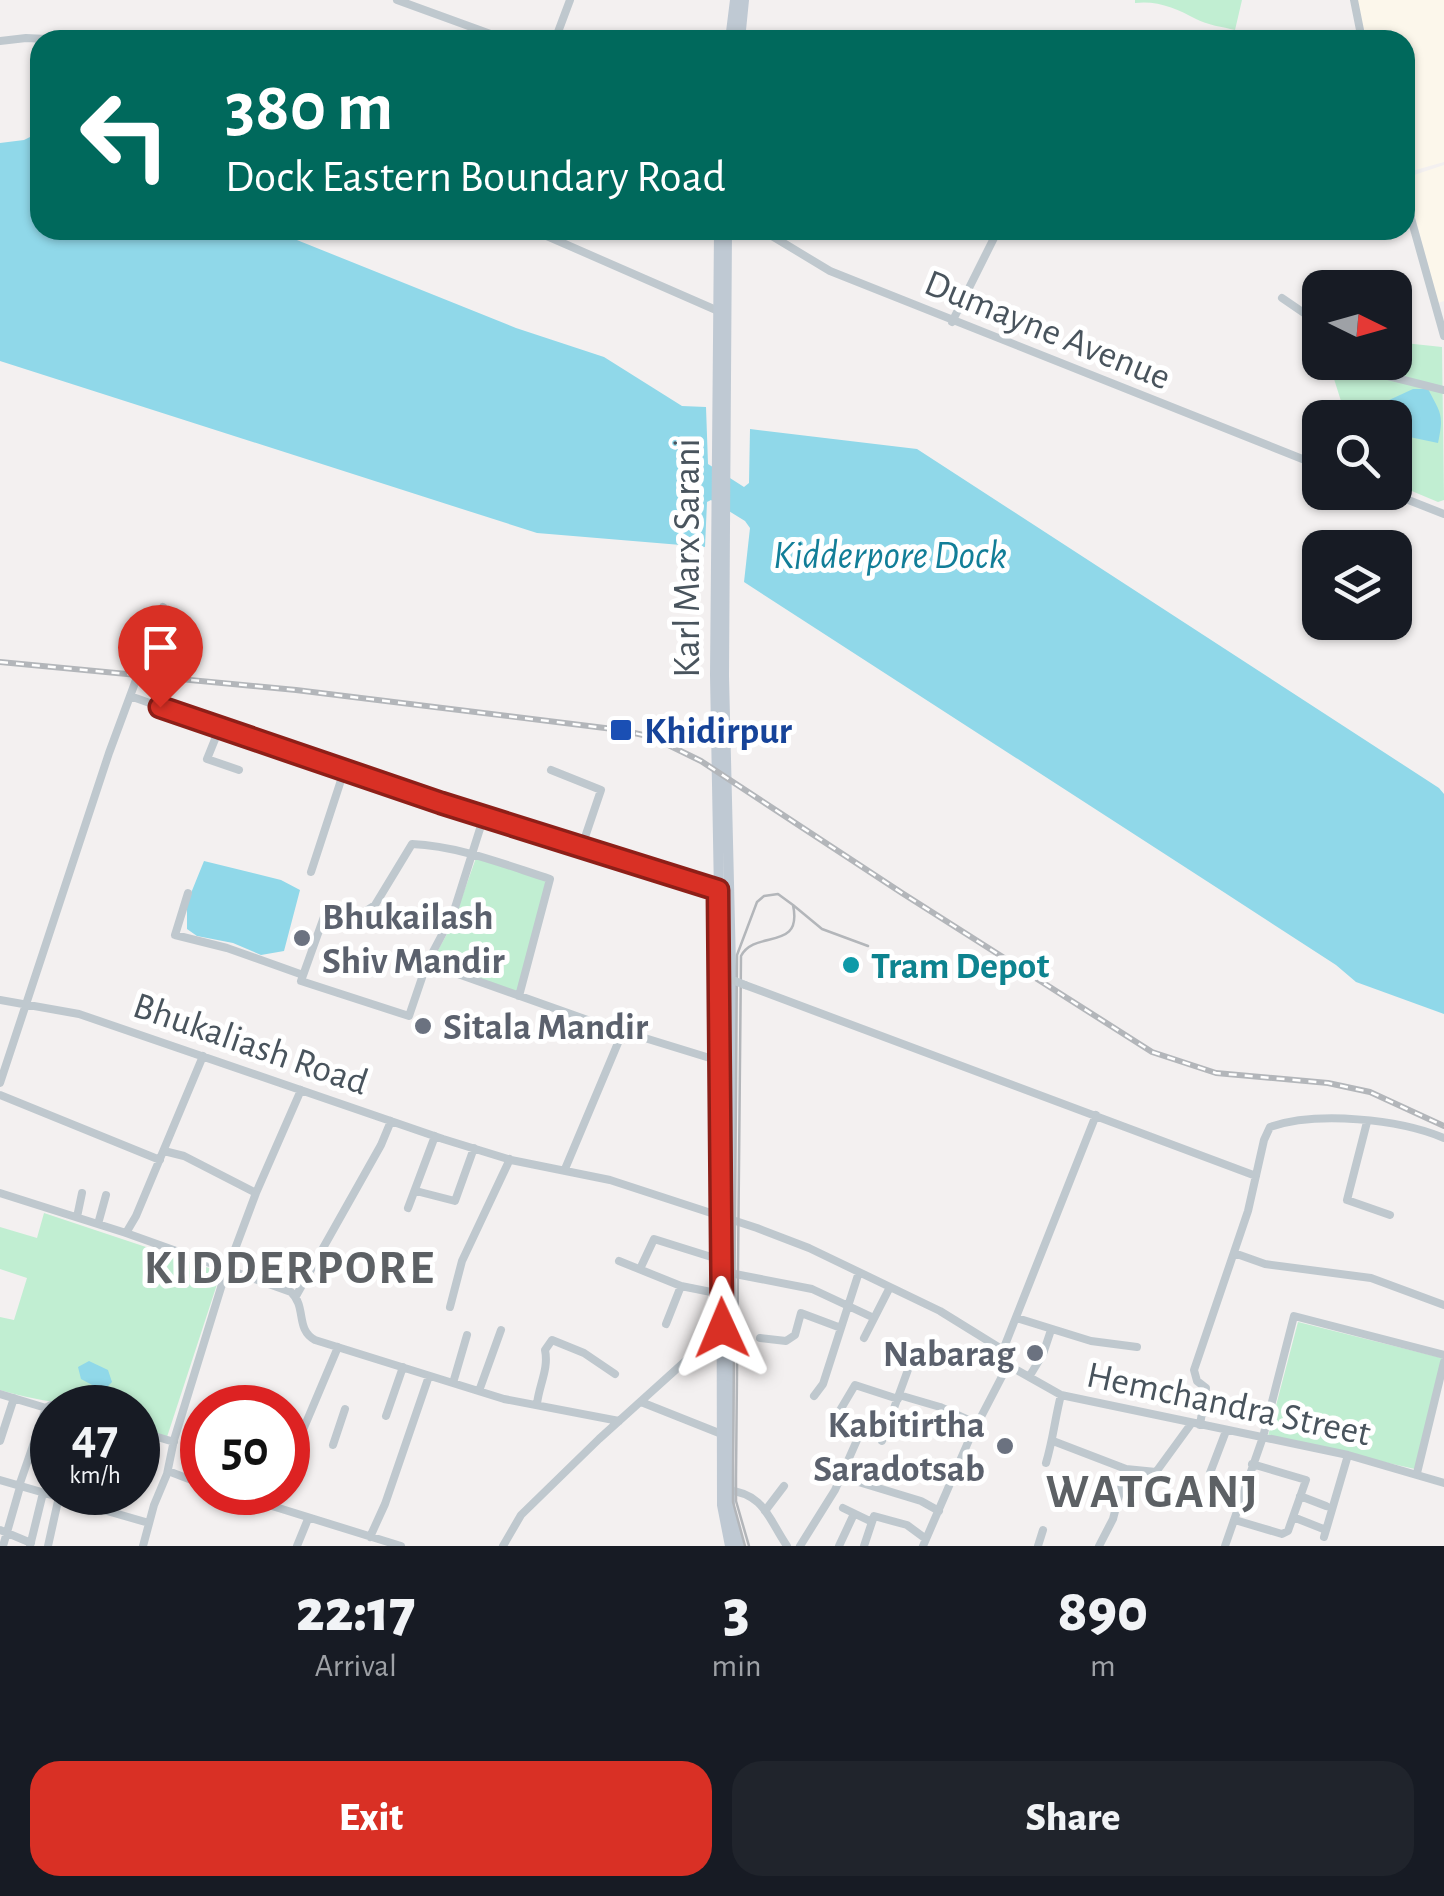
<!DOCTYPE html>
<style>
:root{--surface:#171b24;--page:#20242c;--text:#f1f3f6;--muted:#9ea1a6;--accent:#d93025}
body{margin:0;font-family:"Alegreya Sans",sans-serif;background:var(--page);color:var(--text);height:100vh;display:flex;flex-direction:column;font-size:38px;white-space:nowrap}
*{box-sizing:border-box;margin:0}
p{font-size:32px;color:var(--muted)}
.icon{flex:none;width:55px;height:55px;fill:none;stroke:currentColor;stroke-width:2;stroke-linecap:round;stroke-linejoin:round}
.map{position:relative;height:1546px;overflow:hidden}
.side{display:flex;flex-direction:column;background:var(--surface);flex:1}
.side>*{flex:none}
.guide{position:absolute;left:30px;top:30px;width:1385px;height:210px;border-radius:30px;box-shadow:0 2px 8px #0004;background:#00695c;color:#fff;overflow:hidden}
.needle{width:65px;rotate:95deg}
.fabs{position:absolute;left:1302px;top:270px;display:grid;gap:20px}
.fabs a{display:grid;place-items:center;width:110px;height:110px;border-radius:20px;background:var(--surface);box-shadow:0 2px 8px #0004;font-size:50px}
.speed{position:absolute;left:30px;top:1385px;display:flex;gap:20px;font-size:50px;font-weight:700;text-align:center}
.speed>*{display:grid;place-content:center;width:130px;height:130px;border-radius:50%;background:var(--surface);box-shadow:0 2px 8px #0004;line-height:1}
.speed small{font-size:25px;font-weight:400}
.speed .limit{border:15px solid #d22;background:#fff;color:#111}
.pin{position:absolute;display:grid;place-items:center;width:85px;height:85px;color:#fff;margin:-102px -42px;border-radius:50% 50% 50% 0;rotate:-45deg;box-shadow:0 0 10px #0007}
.pin .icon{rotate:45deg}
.me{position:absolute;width:110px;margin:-55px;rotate:359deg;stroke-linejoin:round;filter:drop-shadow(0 0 8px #0008)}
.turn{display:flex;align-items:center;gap:35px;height:210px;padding:0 30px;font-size:45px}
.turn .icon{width:130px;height:130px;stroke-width:2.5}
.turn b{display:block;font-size:70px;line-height:85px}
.eta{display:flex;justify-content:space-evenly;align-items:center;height:170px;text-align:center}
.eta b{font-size:60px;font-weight:800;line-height:70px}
.cta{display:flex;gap:20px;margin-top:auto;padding:20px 30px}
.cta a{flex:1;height:115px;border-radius:30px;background:var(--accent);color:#fff;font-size:40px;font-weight:800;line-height:115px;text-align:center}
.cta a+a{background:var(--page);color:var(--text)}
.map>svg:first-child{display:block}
.commercial{fill:#fcf7eb}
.green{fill:#c1eed2}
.water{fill:#90d8e9}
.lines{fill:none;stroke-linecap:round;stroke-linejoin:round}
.street{stroke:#bfc8ce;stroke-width:8}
.secondary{stroke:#bfc9d3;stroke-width:10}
.tram{stroke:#b3b6ba;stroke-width:2.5}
.rail-casing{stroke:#b3b6ba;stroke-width:6}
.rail{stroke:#fff;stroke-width:2.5;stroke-dasharray:8;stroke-linecap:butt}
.street-bridge{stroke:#bfc8ce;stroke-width:8}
.route-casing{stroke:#8d1f18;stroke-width:25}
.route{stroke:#d93025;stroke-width:18}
.transit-dot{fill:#1a4fb4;stroke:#fff;stroke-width:4}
.worship-dot{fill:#6b7280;stroke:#fff;stroke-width:4}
.culture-dot{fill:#0f9aa8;stroke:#fff;stroke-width:4}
.labels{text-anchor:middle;stroke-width:10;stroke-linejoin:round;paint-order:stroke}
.street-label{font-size:38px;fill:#49545d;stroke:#fff}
.transit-label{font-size:38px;font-weight:bold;fill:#164399;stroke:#fff;text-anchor:start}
.worship-label{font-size:38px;font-weight:bold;fill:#5b616d;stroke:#fff;text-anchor:start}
.culture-label{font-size:38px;font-weight:bold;fill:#0d838f;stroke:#fff;text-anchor:start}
.water-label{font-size:40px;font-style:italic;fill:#127e98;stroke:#fff}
.district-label{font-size:48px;font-weight:bold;letter-spacing:2.5px;fill:#5d6165;stroke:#fff}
</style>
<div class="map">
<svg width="1444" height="1546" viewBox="0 0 1444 1546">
<rect width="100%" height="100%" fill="#f3f0f0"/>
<path class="commercial" d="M1357,0H1444V162L1405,173V40H1364Z
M1444,165V301L1438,303L1405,178Z"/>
<path class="green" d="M1135,0H1242L1235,30C1223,27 1207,25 1196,19C1178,9 1157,0 1135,3Z
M1395,342L1442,347L1444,500L1438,502L1395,484V418L1346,417L1329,363L1395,362Z
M476,858L547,880L517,993L432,961L452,925Z
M44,1213L221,1272L167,1437L138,1428V1408C89,1407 47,1404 0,1390V1317L14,1320L27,1278L0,1269V1227L37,1238Z
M1298,1322L1442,1358L1415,1469L1268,1436Z"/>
<path class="water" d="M40,132V230H228L246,238L249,230H272L516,328L604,357L682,406L706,407L708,464L744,487L749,483L750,429L917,449L1439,788L1444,794V1014L1356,982L1336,965L1222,891L744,582L750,528L745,521L711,500L707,502L705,547L537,533L0,361V143L24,140Z
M1413,389H1428C1441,414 1444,414 1438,443L1400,435L1395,430V418L1386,417L1383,413L1387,401Z
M204,861L281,880L300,890L284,951L261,955L233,943L197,936L187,929V903Z
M89,1361L108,1370L112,1382L107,1387L94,1386L81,1379L78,1367Z"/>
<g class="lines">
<path class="street" d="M397,0L507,40
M1354,0L1362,40
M555,40L570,0
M0,41L26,38L68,40
M1405,197L1444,336
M533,230L716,310
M762,230L830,271L1320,466
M1282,298L1320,324
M952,322L998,230
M1363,362L1376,373L1444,390
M1388,492L1444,514
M130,696L299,756L718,890
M220,727L207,759L239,770
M551,770L601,790L582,846
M484,816L453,914L427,963L409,1016L301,981L325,914H361L375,905L412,844C459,846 506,865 550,879L519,996
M311,872L344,771
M188,893L175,935L227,948L303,975
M427,963L596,1023L726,1063
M745,985L1256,1176
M0,1000L79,1014L443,1139L511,1160L610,1180L757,1228L809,1248L940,1311L1003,1350L1015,1369L1061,1395L1348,1455L1444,1483
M0,1083L109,753L163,607
M0,1095L160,1160
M1367,1122L1347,1200L1390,1215
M164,1151L184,1156L256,1193
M565,1169L623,1031
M416,1191L455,1201L474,1148
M0,1193L126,1233L291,1292C307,1307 295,1329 315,1340L504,1399L619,1421
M408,1208L435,1136
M77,1217L82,1193
M98,1224L106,1195
M126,1233L136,1216L203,1056
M1234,1253L1265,1264L1371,1278L1444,1305
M619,1261L681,1286L721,1294
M640,1269L654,1239L721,1260
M730,1273L812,1289L874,1318
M296,1296L381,1145L391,1121
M450,1307L462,1261L510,1159
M1017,1318L1091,1341L1137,1347
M666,1324L681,1286
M760,1338L786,1341L795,1335L801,1313L841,1328
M864,1338L890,1287
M1003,1350L1096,1115
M1029,1377L1043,1354L1051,1330
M453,1383L467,1335
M479,1391L501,1330
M0,1394L46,1408L51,1405L59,1408
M899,1395L940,1407L977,1424
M814,1396L823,1384L859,1272
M641,1402L724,1435
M537,1404C539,1385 549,1369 545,1350L552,1340L584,1353L615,1374
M839,1412L855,1385L898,1399
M386,1416L403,1367
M1200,1425L1206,1388L1197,1381L1194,1370L1248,1211L1264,1140L1270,1127C1317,1111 1399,1119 1444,1138
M138,1431L174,1442
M300,1437L338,1347
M0,1441L14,1398
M882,1441L913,1356
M1053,1441L1126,1469L1156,1472L1191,1424
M333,1445L345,1409
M1046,1463C1053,1440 1055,1418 1061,1395
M168,1471L202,1484
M1210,1473L1226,1431
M1417,1473L1444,1362
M842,1477L921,1501L939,1511
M0,1480L149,1523
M19,1486L46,1408
M726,1490C764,1493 768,1518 787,1546
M227,1492L401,1546
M1300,1496L1326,1506
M843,1508L872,1522
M765,1511L784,1486
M1293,1517L1326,1530
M1235,1520L1282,1534L1288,1531L1306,1480L1252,1464
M0,1530L31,1543
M370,1537L385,1504L429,1376
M1324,1537L1348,1455
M3,1546L20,1487
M30,1546L43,1493
M48,1546L58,1501L62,1499
M143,1546L154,1505L167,1474L174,1440L223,1281L256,1193L301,1090
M297,1546L308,1519
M503,1546L521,1515L599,1439L722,1328
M800,1546L835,1490L861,1431
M839,1546L853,1516
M864,1546L874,1516L907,1525L926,1539
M923,1546L969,1440L1010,1361
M1038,1546L1043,1530
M1099,1546L1113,1519L1126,1469
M1225,1546L1263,1437L1294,1316L1444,1355"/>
<path class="secondary" d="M730,40L735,0
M740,40L744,0
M719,230L715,675L721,1003L722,1505L730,1546
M727,230L724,676L732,1007L729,1463L730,1507L739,1546"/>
<path class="tram" d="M793,905L822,929L868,946
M745,1546L733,1502V1477L737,955L757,902L764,896L778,894L793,905C803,952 755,929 741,956L736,1477V1501L749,1546"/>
<g class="rail-casing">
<path id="rail" d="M0,662L296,690L621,730L652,737L701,761L902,893L1152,1052L1216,1073L1328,1083L1370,1092L1444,1126"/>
</g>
<use href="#rail" class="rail"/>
<path class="street-bridge" d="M735,981L745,985"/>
</g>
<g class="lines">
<g class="route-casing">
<path id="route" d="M160,707L441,803L718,890L722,1328"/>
</g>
<use href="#route" class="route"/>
</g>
<rect class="transit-dot" x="609" y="718" width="24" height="24" rx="5"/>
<g class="worship-dot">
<circle cx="302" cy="938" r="10"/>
<circle cx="423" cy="1026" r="10"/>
<circle cx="1035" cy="1353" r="10"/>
<circle cx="1005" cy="1446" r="10"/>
</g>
<circle class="culture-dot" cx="851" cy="965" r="10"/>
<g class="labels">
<g class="street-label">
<text transform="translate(1048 329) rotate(22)" y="13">Dumayne Avenue</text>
<text transform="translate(686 558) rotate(-90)" y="13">Karl Marx Sarani</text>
<text transform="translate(251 1043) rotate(19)" y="13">Bhukaliash Road</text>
<text transform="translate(1229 1403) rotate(12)" y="13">Hemchandra Street</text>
</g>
<g class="transit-label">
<text x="644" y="743">Khidirpur</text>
</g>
<g class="worship-label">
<text x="322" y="929">Bhukailash<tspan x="322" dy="44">Shiv Mandir</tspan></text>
<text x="443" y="1039">Sitala Mandir</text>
<text x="1015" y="1366" text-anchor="end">Nabarag</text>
<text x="985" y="1437" text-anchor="end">Kabitirtha<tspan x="985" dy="44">Saradotsab</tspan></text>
</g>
<g class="culture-label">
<text x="871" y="978">Tram Depot</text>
</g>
<g class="water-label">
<text x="890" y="568">Kidderpore Dock</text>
</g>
<g class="district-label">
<text x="290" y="1283">KIDDERPORE</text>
<text x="1153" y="1507">WATGANJ</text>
</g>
</g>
</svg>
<div class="fabs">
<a><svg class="needle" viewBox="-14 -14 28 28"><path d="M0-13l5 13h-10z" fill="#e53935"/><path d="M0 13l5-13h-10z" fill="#9ea1a6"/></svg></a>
<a><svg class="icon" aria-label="search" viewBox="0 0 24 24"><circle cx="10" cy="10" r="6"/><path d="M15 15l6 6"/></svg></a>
<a><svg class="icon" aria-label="layers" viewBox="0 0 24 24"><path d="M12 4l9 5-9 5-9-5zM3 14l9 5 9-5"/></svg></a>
</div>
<div class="speed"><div>47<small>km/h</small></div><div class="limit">50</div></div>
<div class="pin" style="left:160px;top:707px;background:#d93025"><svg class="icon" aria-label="arrive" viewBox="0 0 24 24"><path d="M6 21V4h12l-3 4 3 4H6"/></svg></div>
<svg class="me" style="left:722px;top:1328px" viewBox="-20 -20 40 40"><path d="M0-17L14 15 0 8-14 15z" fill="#d93025" stroke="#fff" stroke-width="4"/></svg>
<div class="guide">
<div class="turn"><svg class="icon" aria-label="left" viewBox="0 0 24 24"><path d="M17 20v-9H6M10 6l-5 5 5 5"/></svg><div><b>380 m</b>Dock Eastern Boundary Road</div></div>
</div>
</div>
<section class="side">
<div class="eta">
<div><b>22:17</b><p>Arrival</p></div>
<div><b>3</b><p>min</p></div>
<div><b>890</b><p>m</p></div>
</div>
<div class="cta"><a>Exit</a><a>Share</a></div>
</section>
